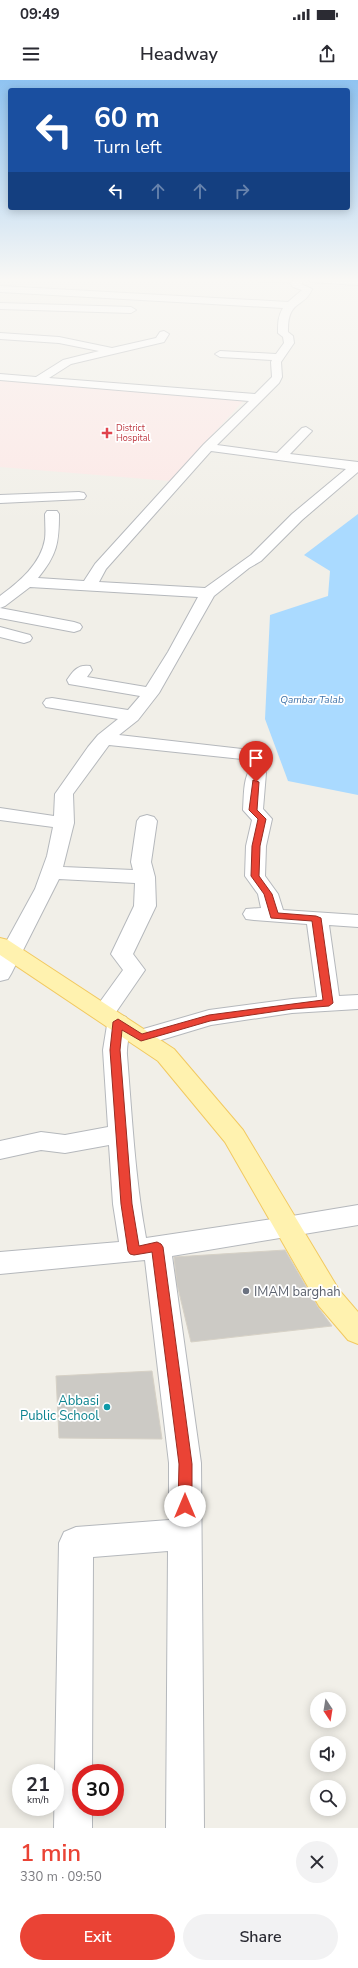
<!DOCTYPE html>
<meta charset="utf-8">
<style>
:root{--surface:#fff;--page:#f2f2f3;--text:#2b2b33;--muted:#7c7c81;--accent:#ea4335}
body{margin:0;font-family:"Nunito Sans",sans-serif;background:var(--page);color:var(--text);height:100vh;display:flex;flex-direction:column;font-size:15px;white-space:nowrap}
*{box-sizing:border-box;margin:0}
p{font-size:13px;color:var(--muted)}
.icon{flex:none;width:22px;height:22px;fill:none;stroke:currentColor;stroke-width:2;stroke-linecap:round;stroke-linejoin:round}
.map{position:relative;height:1748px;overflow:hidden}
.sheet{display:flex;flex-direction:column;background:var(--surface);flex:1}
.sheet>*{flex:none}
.banner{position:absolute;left:8px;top:8px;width:342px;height:122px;border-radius:4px;box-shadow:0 2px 10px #0003;background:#1a4fa0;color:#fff;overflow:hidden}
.needle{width:26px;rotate:168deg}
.controls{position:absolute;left:310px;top:1612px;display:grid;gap:8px}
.controls a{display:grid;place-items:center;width:36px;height:36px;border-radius:50%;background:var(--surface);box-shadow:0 2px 10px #0003;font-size:20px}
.speed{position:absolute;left:12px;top:1684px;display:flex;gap:8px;font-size:20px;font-weight:700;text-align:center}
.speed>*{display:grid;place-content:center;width:52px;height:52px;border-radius:50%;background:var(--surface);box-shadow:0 2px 10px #0003;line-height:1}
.speed small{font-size:10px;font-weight:400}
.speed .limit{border:6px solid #d22;background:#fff;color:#111}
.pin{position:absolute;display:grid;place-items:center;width:34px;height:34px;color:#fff;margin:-41px -17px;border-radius:50% 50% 50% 0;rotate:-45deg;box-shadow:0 0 4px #0007}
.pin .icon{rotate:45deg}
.me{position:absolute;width:44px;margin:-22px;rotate:0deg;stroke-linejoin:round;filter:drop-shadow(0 0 3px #0008)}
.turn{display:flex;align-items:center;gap:14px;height:84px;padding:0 20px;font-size:18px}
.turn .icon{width:52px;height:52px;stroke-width:2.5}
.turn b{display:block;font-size:28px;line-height:34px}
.lanes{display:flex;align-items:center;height:38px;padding:0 20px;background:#0003;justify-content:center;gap:20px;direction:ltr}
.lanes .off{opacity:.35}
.round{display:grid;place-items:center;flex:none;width:42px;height:42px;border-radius:21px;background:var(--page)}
.overview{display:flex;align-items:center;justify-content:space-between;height:68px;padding:0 20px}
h1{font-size:24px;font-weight:600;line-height:30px;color:var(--accent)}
.cta{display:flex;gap:8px;margin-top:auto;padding:8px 20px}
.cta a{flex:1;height:46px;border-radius:24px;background:var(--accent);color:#fff;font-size:16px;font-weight:600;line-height:46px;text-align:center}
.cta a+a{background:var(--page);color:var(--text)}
.status{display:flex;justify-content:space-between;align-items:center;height:28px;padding:0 20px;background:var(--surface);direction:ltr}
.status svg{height:11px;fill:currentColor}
header{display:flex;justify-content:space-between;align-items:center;height:52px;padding:0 20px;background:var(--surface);font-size:18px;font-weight:600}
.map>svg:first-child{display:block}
.education{fill:#e1ded6}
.medical{fill:#fce8e6}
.water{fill:#aadaff}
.building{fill:#cccac5;stroke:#d6d1c6}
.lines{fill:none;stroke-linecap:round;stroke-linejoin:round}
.minor-casing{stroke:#b5b8bc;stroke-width:2}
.tertiary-casing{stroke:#b5b8bc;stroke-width:2}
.primary-casing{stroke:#f2c960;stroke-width:2}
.minor{fill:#fff;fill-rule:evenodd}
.tertiary{fill:#fff;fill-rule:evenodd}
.primary{fill:#fff2af;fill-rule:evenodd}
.route{fill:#ea4335;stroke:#982c22}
.health-dot{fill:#e0444e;stroke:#fff;stroke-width:1.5}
.worship-dot{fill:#6b7280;stroke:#fff;stroke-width:1.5}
.culture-dot{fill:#0f9aa8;stroke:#fff;stroke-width:1.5}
.labels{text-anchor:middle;stroke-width:3.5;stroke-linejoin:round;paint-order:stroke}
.far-health-label{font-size:9px;fill:#be3a42;stroke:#fff;text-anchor:start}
.far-water-label{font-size:10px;font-style:italic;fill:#4174aa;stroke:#fff}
.near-worship-label{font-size:13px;fill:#5b616d;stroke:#fff;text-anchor:start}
.near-culture-label{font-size:13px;fill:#0d838f;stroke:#fff;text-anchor:end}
</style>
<div class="status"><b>09:49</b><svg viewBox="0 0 49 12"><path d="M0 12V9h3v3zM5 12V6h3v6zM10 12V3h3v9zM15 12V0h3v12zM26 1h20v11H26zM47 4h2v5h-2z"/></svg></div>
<header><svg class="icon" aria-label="menu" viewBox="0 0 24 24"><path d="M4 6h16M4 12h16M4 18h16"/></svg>Headway<svg class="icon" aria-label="share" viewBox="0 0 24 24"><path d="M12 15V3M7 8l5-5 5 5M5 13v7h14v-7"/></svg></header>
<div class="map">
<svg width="358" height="1748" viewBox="0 0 358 1748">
<rect width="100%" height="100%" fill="#f1efe8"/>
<path class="education" d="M174,199H297L291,204Z"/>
<path class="medical" d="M0,300L245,319L170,401L0,387Z"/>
<path class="water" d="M358,434V715L288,701L265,639L270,535L328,516L330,491L304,475Z"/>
<path class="building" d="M285,1170L318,1227L332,1246L191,1262L177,1204L174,1177Z
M152,1291L162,1359L59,1358L56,1296Z"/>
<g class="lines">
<g class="minor-casing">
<path id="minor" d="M295,199H306L301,204L312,209C305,228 287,219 288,252L293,256L294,263L281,282L282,297L279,303L217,365L277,373L302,348L306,347L312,351L290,374L358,382V392L302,440L261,481L249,488L214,516L159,613L138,640L119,655L242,669L248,670L251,674L248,678L242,679L109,665L73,714L74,743L63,787L133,790L131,782L137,741L140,737L147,735L154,737L157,741L151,782L155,797L156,826L133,874L145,890L114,935L118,934L126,937C133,947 126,963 127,975C132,1037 135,1098 146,1158L286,1137L296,1140L300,1147L296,1154L286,1157L172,1176L201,1383L204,1748H166L168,1471L93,1477L92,1693H81V1727H92V1748H54L59,1463L64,1452L76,1447L169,1440V1383L145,1180L0,1194V1172L119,1162L113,1124L109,1065L65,1073L41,1070L0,1079V1061L41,1052L65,1055L108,1047L103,970L108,939L104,940L96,938L92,933L123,890L111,874L134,826L135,803L59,799L11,894L8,899L0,901V873L35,809L47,776L53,747L0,740V728L54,736L55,714L88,667L98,655L118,639L46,627L43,623L46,619L52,618L128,630L140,616L75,605L69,604L67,600C73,591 78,584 90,586L92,590L87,597L146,607L168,572L198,517L30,507L5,526L0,528V516C19,502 41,484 45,459C46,451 45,442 45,434L47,431H57L59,434C59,463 57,475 38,498L84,501L95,484L204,364L249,321L0,300V294L36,297L63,280L99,271L59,263L0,259V253L59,257L112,268L156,258L160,252L164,251L169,254L164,262L71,284L49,298L255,314L272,297L271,282L272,280L220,277L215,274L220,271L276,274L284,263L283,257L278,253C278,243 278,236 283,228L0,212V206L288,222L302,210L293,207L290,203ZM211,371L346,389L292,434L251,475L205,508L99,502L106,489Z
M307,199H358V205L311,202Z
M0,223L131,227L136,230L131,233L0,229Z
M79,412L84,413L86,416L84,419L0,423V415Z
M0,528L74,542L80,544L82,547L80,550L74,552L0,538Z
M0,547L30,555L32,558L30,561L24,563L0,557Z
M257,687L264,689L266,693L263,729L272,739L266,766L265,796L278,814L283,830L358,835V847L329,845L339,916L358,915V929L292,933L211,945L141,966L133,964L129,958L133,952L209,930L292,919L317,917L307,844L254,840L246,839L243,834L246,829L261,828L258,814L245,796L246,766L252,740L243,730C244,717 243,700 250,689Z"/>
</g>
<g class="tertiary-casing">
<path id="tertiary" d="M358,1125V1145L286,1157L276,1154L272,1147L276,1140L286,1137Z"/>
</g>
<g class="primary-casing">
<path id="primary" d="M0,858L8,860L174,969L243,1050L339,1210L358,1232V1264L348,1260L319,1226L225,1062L158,981L0,875Z"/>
</g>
<use href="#minor" class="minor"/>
<use href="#tertiary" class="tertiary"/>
<use href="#primary" class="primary"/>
</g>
<linearGradient id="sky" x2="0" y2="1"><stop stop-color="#8fc3f1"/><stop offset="0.45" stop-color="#f9f8f5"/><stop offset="1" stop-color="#f9f8f5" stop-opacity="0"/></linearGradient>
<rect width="358" height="444" fill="url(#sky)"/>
<path class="route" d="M253,700L259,702L257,730L266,739L260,766L259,796L272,814L278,833L316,836L321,838L333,923L329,926L292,929L210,941L141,961L122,950L120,970L132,1124L139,1166L157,1162L161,1164L163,1167L192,1384V1426L190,1430L185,1432L180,1430L178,1426L179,1384L152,1172L134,1175L130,1174L128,1171L121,1124L110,970L113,942L118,939L142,954L209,935L323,920L312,841L271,838L264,814L251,796L252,766L258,739L249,730Z"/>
<path class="health-dot" d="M105 347h4v4h4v4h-4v4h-4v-4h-4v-4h4z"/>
<circle class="worship-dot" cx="246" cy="1211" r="4"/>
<circle class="culture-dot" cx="107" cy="1327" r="4"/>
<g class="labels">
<g class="far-health-label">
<text x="116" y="351">District<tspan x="116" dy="10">Hospital</tspan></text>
</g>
<g class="far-water-label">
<text x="312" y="623">Qambar Talab</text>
</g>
<g class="near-worship-label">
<text x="254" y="1216">IMAM barghah</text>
</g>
<g class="near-culture-label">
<text x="99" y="1325">Abbasi<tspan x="99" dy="15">Public School</tspan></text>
</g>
</g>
</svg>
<div class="controls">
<a><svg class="needle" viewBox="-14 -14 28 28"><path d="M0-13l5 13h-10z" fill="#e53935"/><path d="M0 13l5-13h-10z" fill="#7c7c81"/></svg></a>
<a><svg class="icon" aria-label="sound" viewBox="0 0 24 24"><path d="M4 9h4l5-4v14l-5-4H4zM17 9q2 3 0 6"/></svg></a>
<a><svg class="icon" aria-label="search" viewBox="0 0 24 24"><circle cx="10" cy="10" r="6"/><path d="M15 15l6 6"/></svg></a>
</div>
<div class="speed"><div>21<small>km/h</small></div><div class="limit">30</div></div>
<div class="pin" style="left:256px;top:702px;background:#d93025"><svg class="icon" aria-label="arrive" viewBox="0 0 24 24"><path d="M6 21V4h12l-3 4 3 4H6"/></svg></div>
<svg class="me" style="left:185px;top:1426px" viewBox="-20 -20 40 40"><circle r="19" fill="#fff"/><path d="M0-13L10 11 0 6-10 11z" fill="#ea4335"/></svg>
<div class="banner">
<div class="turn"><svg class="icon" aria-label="left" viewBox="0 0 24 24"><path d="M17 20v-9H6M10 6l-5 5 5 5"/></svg><div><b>60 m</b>Turn left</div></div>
<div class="lanes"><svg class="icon" aria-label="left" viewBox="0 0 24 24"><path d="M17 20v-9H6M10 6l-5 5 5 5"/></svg><svg class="icon off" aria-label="ahead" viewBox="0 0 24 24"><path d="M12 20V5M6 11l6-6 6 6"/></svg><svg class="icon off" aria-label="ahead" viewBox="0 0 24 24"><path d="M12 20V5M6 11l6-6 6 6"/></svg><svg class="icon off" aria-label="right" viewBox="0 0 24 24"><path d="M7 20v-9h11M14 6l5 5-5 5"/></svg></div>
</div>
</div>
<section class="sheet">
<div class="overview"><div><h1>1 min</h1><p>330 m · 09:50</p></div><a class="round"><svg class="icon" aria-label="close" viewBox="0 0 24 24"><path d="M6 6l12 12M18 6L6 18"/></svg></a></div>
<div class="cta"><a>Exit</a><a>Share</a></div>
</section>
